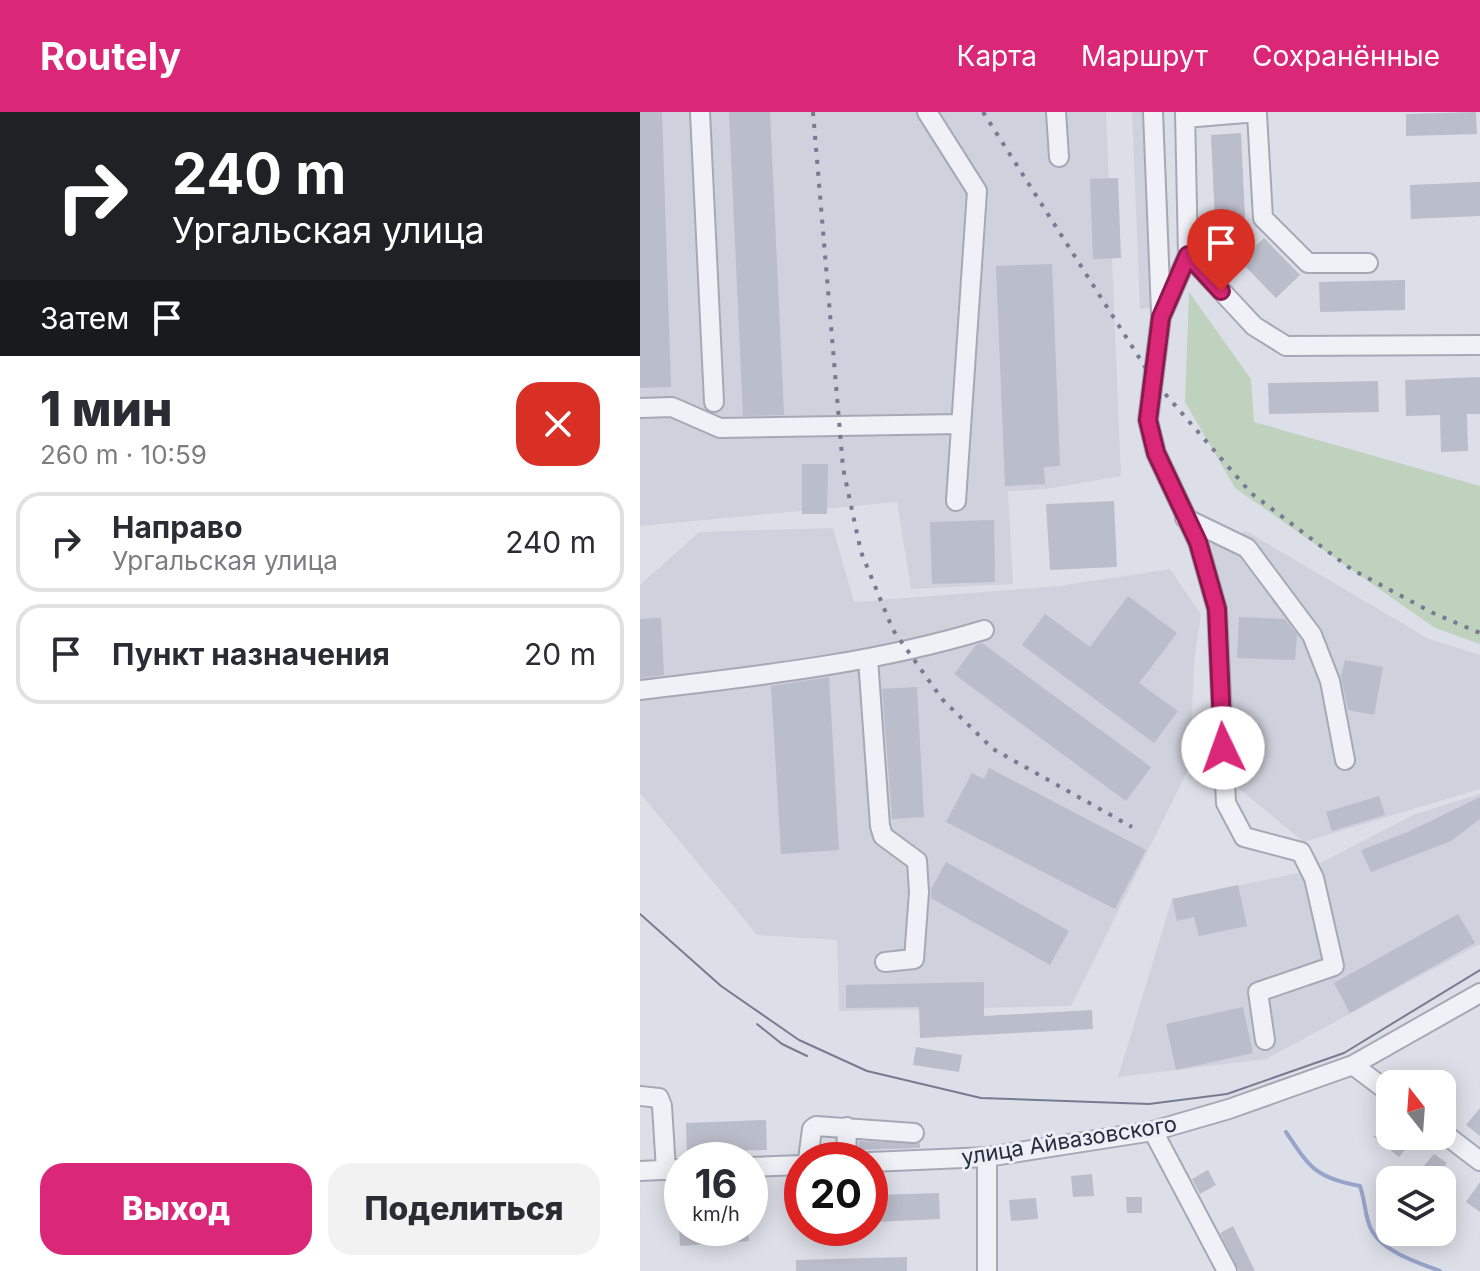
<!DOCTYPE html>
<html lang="ru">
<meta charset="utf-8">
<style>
:root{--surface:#fff;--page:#f2f2f3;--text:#2b2b33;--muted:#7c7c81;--line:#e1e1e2;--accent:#db2777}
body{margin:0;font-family:Inter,sans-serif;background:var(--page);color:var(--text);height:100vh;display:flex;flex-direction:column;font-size:30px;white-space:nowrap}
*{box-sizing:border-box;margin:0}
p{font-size:26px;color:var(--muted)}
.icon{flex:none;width:44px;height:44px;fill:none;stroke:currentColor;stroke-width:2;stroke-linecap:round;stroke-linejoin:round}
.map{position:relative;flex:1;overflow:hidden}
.drawer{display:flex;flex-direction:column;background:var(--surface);width:640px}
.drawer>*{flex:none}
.guide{background:#202124;color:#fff;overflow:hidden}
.needle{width:52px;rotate:343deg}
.fabs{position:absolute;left:736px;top:958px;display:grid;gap:16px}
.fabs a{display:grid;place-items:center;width:80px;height:80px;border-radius:16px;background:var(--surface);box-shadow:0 4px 20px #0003;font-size:40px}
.speed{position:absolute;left:24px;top:1030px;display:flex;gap:16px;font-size:40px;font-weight:700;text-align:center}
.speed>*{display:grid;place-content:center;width:104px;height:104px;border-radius:50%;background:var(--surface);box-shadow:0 4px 20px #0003;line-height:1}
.speed small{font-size:20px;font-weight:400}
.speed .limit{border:12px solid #d22;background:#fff;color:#111}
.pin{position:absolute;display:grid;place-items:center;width:68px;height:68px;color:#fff;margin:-82px -34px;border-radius:50% 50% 50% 0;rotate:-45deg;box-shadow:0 0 8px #0007}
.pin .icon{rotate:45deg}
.me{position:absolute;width:88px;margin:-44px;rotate:357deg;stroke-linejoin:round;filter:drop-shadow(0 0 6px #0008)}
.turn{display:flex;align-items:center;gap:28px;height:168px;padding:0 40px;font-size:36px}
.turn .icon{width:104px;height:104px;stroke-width:2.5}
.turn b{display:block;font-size:56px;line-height:68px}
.then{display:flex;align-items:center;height:76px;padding:0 40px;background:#0003;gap:16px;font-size:30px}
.round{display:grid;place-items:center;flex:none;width:84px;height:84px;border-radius:24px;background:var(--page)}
.overview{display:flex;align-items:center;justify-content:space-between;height:136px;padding:0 40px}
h1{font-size:48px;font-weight:800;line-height:60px}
.cta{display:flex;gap:16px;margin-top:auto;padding:16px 40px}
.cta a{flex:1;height:92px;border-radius:24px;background:var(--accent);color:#fff;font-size:32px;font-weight:800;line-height:92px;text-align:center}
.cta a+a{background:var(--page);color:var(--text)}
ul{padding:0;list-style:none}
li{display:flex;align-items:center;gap:24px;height:100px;margin:0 16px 12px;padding:0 24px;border:4px solid var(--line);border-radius:24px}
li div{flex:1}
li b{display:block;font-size:30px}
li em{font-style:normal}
header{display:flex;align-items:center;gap:48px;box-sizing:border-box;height:112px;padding:0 40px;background:var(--accent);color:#fff}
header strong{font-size:38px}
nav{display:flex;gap:44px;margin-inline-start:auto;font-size:28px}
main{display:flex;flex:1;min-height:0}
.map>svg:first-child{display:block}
.built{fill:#cfd1dd}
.green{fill:#bfd2be}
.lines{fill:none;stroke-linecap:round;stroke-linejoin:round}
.stream{stroke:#96a4c9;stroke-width:4}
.building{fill:#babdca}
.minor-casing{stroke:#a6a9b5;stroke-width:22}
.minor{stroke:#f0f1f6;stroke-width:18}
.tram{stroke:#767b92;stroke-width:2}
.rail{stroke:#767b92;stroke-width:4;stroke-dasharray:4 8;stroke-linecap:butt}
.route-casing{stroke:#8e194d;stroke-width:20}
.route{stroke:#db2777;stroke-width:14}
.labels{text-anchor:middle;stroke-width:6;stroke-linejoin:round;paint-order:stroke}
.street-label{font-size:22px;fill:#262a3f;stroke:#eceef5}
</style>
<header>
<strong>Routely</strong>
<nav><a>Карта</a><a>Маршрут</a><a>Сохранённые</a></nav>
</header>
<main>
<section class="drawer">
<div class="guide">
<div class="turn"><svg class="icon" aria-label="right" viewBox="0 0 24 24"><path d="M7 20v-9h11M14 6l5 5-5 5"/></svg><div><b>240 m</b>Ургальская улица</div></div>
<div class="then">Затем<svg class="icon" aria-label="arrive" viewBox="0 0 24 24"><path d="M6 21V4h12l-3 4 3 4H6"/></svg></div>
</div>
<div class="overview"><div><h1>1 мин</h1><p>260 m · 10:59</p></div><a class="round" style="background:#d93025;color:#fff"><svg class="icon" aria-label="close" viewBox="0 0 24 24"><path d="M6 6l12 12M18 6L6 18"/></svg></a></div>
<ul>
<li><svg class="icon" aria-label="right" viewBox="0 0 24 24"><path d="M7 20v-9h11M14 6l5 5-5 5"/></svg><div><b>Направо</b><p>Ургальская улица</p></div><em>240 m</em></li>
<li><svg class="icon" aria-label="arrive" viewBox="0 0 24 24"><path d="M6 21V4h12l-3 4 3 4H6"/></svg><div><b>Пункт назначения</b></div><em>20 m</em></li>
</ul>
<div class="cta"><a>Выход</a><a>Поделиться</a></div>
</section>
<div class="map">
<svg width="840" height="1159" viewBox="0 0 840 1159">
<rect width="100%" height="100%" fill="#dddfe8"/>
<path class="built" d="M0,0H466L481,364L406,377L368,379L373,472L271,477L257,390L0,414Z
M492,0H524L532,195L500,197Z
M193,416L214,490L419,474L530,457L561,502L554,550L550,654L431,894L199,899L197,828L117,823L0,681V473L59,420Z
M606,419L789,527L840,543V677L664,730L592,671L583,494L571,431Z
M840,682V832L626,947L478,965L532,787L663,760L775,702Z"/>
<path class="green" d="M549,180L611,267L614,310L840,374V532L795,516L595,376L545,290Z"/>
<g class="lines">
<path class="stream" d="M646,1020C670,1056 676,1066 720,1074C725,1088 725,1105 731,1117C741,1139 779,1151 800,1159"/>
</g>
<path class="building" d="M0,0H22L31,275L0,276Z
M89,0H130L144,303L103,304Z
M836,0L837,22L766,24V2Z
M601,21L605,106L575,108L571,23Z
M478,66L481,146L453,147L450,67Z
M840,70V104L771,107L770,73Z
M624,126L660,163L636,186L600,149Z
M412,152L420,354L404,355L405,372L365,374L356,154Z
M765,168V198L680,200L679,170Z
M840,265V302H827L828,339L801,340L800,303L766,304L765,268Z
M738,269L739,300L629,302L628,271Z
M162,352H188L187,402H162Z
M474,389L477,455L410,458L406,392Z
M354,408L355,470L292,472L290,410Z
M488,484L537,521L499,571L538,599L514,631L382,533L405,502L450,535Z
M599,505L645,507L657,522L655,548L597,546Z
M21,506L24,563L0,566V507Z
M342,531L511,655L486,689L314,562L336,533Z
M705,548L743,555L734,603L708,598L701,565Z
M189,565L199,738L141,742L131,574Z
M277,575L284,705L252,707L242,577Z
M349,656L506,738L475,797L306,710L332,661L344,667Z
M739,684L745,703L692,719L686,700Z
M840,685V707L811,729L731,760L721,738L768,720Z
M306,750L429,819L410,853L291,786V777Z
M598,773L607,814L559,824L554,805L537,809L532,787Z
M818,802L835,831L710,901L694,871Z
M344,870V904L452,898L453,917L280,926L279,895L206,896V873Z
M603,895L613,941L536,958L526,912Z
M276,935L322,943L319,960L273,953Z
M792,958L810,972H782Z
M840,996V1024L826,1013Z
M126,1008L127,1038L47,1040L46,1011Z
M733,1024H776L759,1045Z
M219,1029L280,1031V1036L218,1038Z
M794,1042L807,1051L796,1065L783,1055Z
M568,1058L576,1073L560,1082L552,1067Z
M452,1062L454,1084L433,1085L431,1064Z
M840,1070V1100L826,1090Z
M299,1081L300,1107L236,1110V1083Z
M486,1085H502V1101H487Z
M396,1086L398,1107L371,1109L369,1088Z
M593,1114L615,1159H599L580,1121Z
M39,1116H108L109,1129L40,1134Z
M267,1145V1159H156V1148Z"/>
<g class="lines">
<g class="minor-casing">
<path id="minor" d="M60,0L74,290
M287,0L337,79L316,389
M416,0L419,45
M513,0L521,201
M545,0L548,143L521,205L508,308L516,341L558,430L577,497L586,691L604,725L661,740L674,766L694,854L618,880L625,928
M617,2L623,106L668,151H728
M545,6L617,0
M548,143L614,214L646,234L840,233
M0,296L32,295L80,316L321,312
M545,406L607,436L672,523L690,569L705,648
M228,547L240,714L243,724L277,749L279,780L274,847L245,850
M0,578C116,564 232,552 344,518
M713,953L750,981
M0,984L19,986L22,994L26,1058
M513,1019L587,1159
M802,1020L840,1049
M168,1048L172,1017L176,1014L274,1021
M206,1048L207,1015
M230,1050L347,1045L513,1019L589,997L713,953L840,881
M110,1055L162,1053
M0,1059L42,1057
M347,1159V1045"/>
</g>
<use href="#minor" class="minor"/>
<path class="tram" d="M0,802L81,874L159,928L227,959L341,986L509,992L587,982L704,941L840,858
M117,912L142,932L167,944"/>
<path class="rail" d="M173,0L203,356L221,440L253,518L302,587L353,637L492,715
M343,0L514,269L611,381L711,457L793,501L840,521"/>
</g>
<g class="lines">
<g class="route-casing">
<path id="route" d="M581,179L548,143L521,205L508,308L516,341L558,430L577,497L583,636"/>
</g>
<use href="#route" class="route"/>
</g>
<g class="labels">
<g class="street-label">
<text transform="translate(429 1028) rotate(-9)" y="8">улица Айвазовского</text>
</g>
</g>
</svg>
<div class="fabs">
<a><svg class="needle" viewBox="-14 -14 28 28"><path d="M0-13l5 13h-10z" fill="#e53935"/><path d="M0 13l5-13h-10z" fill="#7c7c81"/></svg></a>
<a><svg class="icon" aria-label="layers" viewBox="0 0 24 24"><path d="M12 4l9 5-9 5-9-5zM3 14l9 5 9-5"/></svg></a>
</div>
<div class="speed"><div>16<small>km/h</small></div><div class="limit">20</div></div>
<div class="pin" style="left:581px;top:179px;background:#d93025"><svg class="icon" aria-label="arrive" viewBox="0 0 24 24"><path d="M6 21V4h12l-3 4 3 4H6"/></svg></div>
<svg class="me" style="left:583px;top:636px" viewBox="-20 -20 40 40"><circle r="19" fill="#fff"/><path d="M0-13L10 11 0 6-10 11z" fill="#db2777"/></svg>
</div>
</main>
